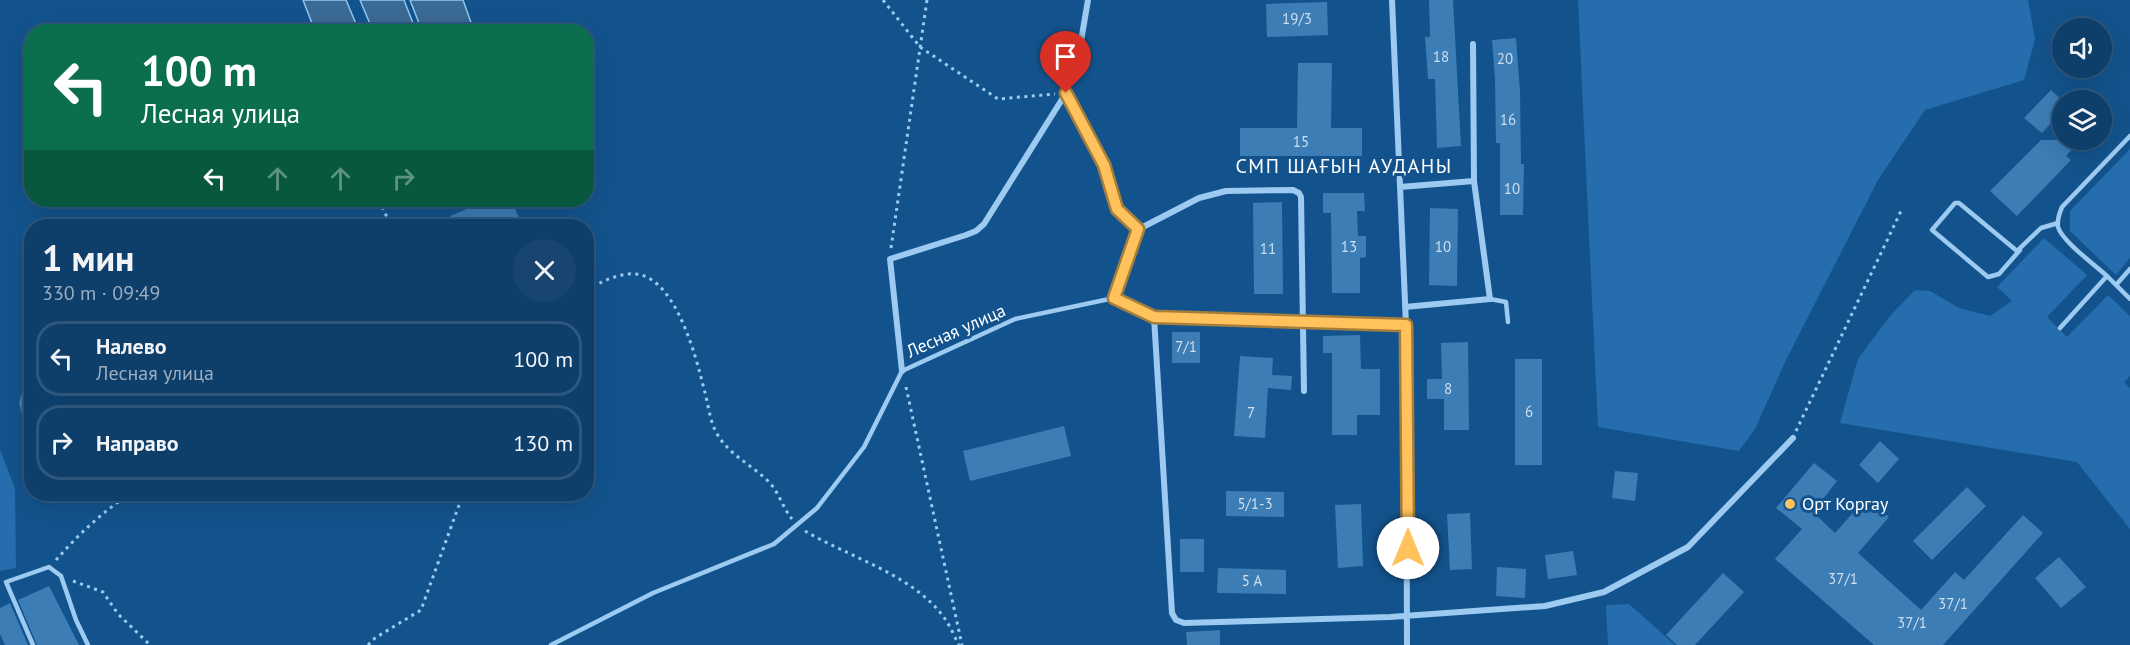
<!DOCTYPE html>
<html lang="ru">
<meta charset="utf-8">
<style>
:root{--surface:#0e3e6a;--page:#174570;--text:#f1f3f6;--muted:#9baec1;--line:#2e577e}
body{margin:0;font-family:"PT Sans",sans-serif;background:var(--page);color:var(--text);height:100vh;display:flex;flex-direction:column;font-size:22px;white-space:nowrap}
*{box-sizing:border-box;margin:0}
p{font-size:20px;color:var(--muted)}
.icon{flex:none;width:33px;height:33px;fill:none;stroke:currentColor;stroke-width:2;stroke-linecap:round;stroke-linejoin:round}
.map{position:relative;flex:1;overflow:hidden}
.details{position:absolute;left:24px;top:219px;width:570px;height:282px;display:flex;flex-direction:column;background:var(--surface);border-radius:24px;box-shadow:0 6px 24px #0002,0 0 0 2px var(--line)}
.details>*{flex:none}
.banner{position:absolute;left:24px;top:24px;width:570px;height:183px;border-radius:24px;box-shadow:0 6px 24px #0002,0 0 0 2px var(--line);background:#0b6e4f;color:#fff;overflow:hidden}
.controls{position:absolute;left:2052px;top:18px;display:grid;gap:12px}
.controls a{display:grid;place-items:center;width:60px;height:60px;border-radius:50%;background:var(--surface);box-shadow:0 6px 24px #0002,0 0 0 2px var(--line);font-size:30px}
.pin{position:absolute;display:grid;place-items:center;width:51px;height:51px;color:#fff;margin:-62px -26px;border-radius:50% 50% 50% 0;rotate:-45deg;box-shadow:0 0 6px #0007}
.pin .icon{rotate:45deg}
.me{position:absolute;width:66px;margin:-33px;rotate:0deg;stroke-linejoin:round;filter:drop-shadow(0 0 4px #0008)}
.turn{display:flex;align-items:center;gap:21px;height:126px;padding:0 18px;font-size:27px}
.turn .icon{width:78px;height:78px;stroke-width:2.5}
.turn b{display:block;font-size:42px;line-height:51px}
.lanes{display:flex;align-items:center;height:57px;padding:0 18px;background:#0003;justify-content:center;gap:30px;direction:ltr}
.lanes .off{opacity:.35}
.round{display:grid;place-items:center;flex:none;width:63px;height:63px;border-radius:32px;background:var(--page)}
.summary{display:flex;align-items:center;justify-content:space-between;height:102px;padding:0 18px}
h1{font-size:36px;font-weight:700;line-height:45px}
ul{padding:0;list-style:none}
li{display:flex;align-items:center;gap:18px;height:75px;margin:0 12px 9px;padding:0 6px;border:3px solid var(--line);border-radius:24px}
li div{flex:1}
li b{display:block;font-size:22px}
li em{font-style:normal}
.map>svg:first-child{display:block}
.green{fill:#256dac}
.water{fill:#3b6a94;stroke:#8ec6f4;stroke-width:1.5}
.building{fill:#3c7db6}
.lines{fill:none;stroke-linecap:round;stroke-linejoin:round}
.path{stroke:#9dcaf1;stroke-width:3;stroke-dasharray:3 4.5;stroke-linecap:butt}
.service{stroke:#9dcaf1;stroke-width:4.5}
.minor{stroke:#9dcaf1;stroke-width:6}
.route-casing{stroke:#a67e3c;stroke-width:15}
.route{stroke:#ffc25c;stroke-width:10}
.poi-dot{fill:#ffc25c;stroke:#13538d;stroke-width:2}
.labels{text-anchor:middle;stroke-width:6;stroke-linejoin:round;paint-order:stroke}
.number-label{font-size:15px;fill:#cedeed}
.street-label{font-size:18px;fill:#fff;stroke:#13538d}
.poi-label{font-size:18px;fill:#fff;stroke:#13538d;text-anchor:start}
.neighbourhood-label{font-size:20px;letter-spacing:1.5px;fill:#fff;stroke:#13538d}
</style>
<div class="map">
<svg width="2130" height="645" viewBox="0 0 2130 645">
<rect width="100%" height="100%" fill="#13538d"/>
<path class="green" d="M1578,0H2028L2035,39L2024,80L1925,110L1878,180L1785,362L1755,429L1739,451L1598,427Z
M2130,149V258L2116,275L2070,231V211Z
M2044,238L2087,275L2047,317L2067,337L2108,295L2130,316V376L2124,382L2130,388V529L2077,462L1840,423L1858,359L1889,317L1915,290L1930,291L1959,308L1990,316L2012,301L1997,287Z
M0,450L15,488L16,568L0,571Z
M1629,604L1675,645H1608L1606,605Z"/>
<path class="water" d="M303,0H346L359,31H315Z
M360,0H404L416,31H373Z
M410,0H463L474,31H422Z"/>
<path class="building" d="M1429,0H1453L1461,146L1437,148L1435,79H1428L1425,37H1430Z
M1327,2L1328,35L1267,37L1266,4Z
M1516,38L1520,92L1521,164H1524L1523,215H1500V143H1496L1495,79L1492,40Z
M1298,63H1332L1331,128H1362V156H1240V128H1297Z
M2051,90L2062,100V111L2042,133L2024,118Z
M2041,140H2067L2075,146L2066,156L2071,160L2017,216L1990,191Z
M1323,193H1364L1365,211H1357L1358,236H1366V257L1360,258V293H1332L1331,213H1323Z
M488,200H511L521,222L510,226H455L450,216Z
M1282,202L1283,294H1254L1253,203Z
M1430,208L1458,209L1457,286L1429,285Z
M1172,332H1200V363H1172Z
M1360,335L1361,369H1380V415H1357V435H1332V353H1323V336Z
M1468,342L1469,430H1444V399H1427V379H1442L1441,343Z
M1240,356L1273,358L1272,375L1292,376L1291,390L1268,388L1265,438L1234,436Z
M1515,359H1542V465H1515Z
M29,370H32V436H28L19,403Z
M1064,426L1071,456L970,481L963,451Z
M1880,441L1899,459L1878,483L1859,465Z
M1814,463L1837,481L1813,512L1835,533L1867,497L1889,517L1858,553L1921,610L1955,572L1964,580L2023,515L2043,533L1943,645H1874L1775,559L1802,529L1776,508Z
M1615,471L1638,473L1635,501L1612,498Z
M1967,487L1986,506L1932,560L1913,541Z
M1226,491L1284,492V517L1226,516Z
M1361,504L1363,566L1338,568L1335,505Z
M1470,513L1472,569L1450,570L1447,514Z
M1180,539H1204V572H1180Z
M1573,551L1577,575L1548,579L1545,555Z
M2059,557L2086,587L2061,608L2035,578Z
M1497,567L1526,569L1525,598L1496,596Z
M1218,568L1286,570V594L1217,593Z
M1723,573L1744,592L1695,645H1677L1666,635Z
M49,586L79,645H37L18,600Z
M10,603L28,645H5L0,634V608Z
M1220,630V645H1187L1186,632Z"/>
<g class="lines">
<path class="path" d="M883,0L920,47L998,99L1055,94
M379,200L391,226
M891,248L927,0
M586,290C600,283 614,275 629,274C674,269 696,357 704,389C708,402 709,417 715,430C726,453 749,463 767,480C779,491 782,507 792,519
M906,387L962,645
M1796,431L1902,209
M805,531C849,557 911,574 943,616C950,625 954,636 959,645
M56,560C78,535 102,512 130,494
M73,581L103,592L118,614L150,645
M368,645L375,638L421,610L463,494"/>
<path class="service" d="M1066,93L1104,165L1117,209L1139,229
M2020,250L1999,274L1988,277L1932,230L1955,203H1959L2017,251L2041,228L2058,223
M2130,269L2116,285L2130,299
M2107,276C2095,265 2062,241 2058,227C2057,220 2059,214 2062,207L2130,136
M1490,299L1506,302L1508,322
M2060,328L2107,276L2116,285
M33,645L6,582L49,567L61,576L76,620L88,645
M551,645L653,593L774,544L817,508L864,447L902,371L1015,319L1114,298L1154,317L1406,325"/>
<path class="minor" d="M1392,0L1406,325L1407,645
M1400,187L1474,181
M1114,298L1139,229L1199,198L1226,191L1293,190L1299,193L1301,197L1304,391
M1405,307L1490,299L1474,181L1473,44
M1154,317L1172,613L1176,620L1184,623L1390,617L1545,606L1604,592L1688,547L1793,438
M902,371L890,259L966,235L976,231L984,224L1066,93L1080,47L1088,0"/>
</g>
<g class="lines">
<g class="route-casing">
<path id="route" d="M1066,93L1104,165L1117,209L1138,229L1114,298L1154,317L1406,325L1408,548"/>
</g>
<use href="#route" class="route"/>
</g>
<circle class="poi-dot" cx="1790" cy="504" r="6"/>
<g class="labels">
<g class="number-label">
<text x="1297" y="24">19/3</text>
<text x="1441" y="62">18</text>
<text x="1505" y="64">20</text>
<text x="1508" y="125">16</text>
<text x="1301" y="147">15</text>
<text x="1512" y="194">10</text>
<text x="1349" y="252">13</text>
<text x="1443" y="252">10</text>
<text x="1268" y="254">11</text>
<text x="1186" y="352">7/1</text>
<text x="1448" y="394">8</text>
<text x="1529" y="417">6</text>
<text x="1251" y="418">7</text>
<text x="1255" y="509">5/1-3</text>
<text x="1843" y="584">37/1</text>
<text x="1252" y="586">5 А</text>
<text x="1953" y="609">37/1</text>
<text x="1912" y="628">37/1</text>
</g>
<g class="street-label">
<text transform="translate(956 331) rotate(-24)" y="6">Лесная улица</text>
</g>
<g class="poi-label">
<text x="1802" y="510">Орт Коргау</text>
</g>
<g class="neighbourhood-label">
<text x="1344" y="173">СМП ШАҒЫН АУДАНЫ</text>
</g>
</g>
</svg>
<div class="controls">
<a><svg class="icon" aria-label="sound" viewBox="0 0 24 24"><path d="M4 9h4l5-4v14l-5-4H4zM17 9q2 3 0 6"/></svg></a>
<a><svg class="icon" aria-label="layers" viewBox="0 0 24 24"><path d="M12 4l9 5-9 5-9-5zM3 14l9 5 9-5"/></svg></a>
</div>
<div class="pin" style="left:1066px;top:93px;background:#d93025"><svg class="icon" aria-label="arrive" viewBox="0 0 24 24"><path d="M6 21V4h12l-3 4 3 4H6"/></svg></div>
<svg class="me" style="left:1408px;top:548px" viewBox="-20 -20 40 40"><circle r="19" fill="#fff"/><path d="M0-13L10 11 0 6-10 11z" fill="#ffc25c"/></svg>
<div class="banner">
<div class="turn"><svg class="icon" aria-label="left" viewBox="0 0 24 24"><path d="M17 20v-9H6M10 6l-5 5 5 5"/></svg><div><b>100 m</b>Лесная улица</div></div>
<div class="lanes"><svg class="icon" aria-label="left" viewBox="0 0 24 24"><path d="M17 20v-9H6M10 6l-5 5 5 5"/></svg><svg class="icon off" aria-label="ahead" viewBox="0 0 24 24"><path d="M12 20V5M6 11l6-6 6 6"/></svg><svg class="icon off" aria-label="ahead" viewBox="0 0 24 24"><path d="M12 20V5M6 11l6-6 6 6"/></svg><svg class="icon off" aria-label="right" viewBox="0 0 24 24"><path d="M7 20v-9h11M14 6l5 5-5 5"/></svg></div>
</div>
<section class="details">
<div class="summary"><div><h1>1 мин</h1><p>330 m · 09:49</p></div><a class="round"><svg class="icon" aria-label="close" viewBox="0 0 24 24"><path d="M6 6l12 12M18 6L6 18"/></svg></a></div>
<ul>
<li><svg class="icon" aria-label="left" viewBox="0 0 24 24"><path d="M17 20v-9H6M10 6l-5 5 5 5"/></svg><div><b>Налево</b><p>Лесная улица</p></div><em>100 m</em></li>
<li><svg class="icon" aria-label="right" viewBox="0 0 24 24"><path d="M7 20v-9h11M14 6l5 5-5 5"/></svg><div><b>Направо</b></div><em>130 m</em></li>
</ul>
</section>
</div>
